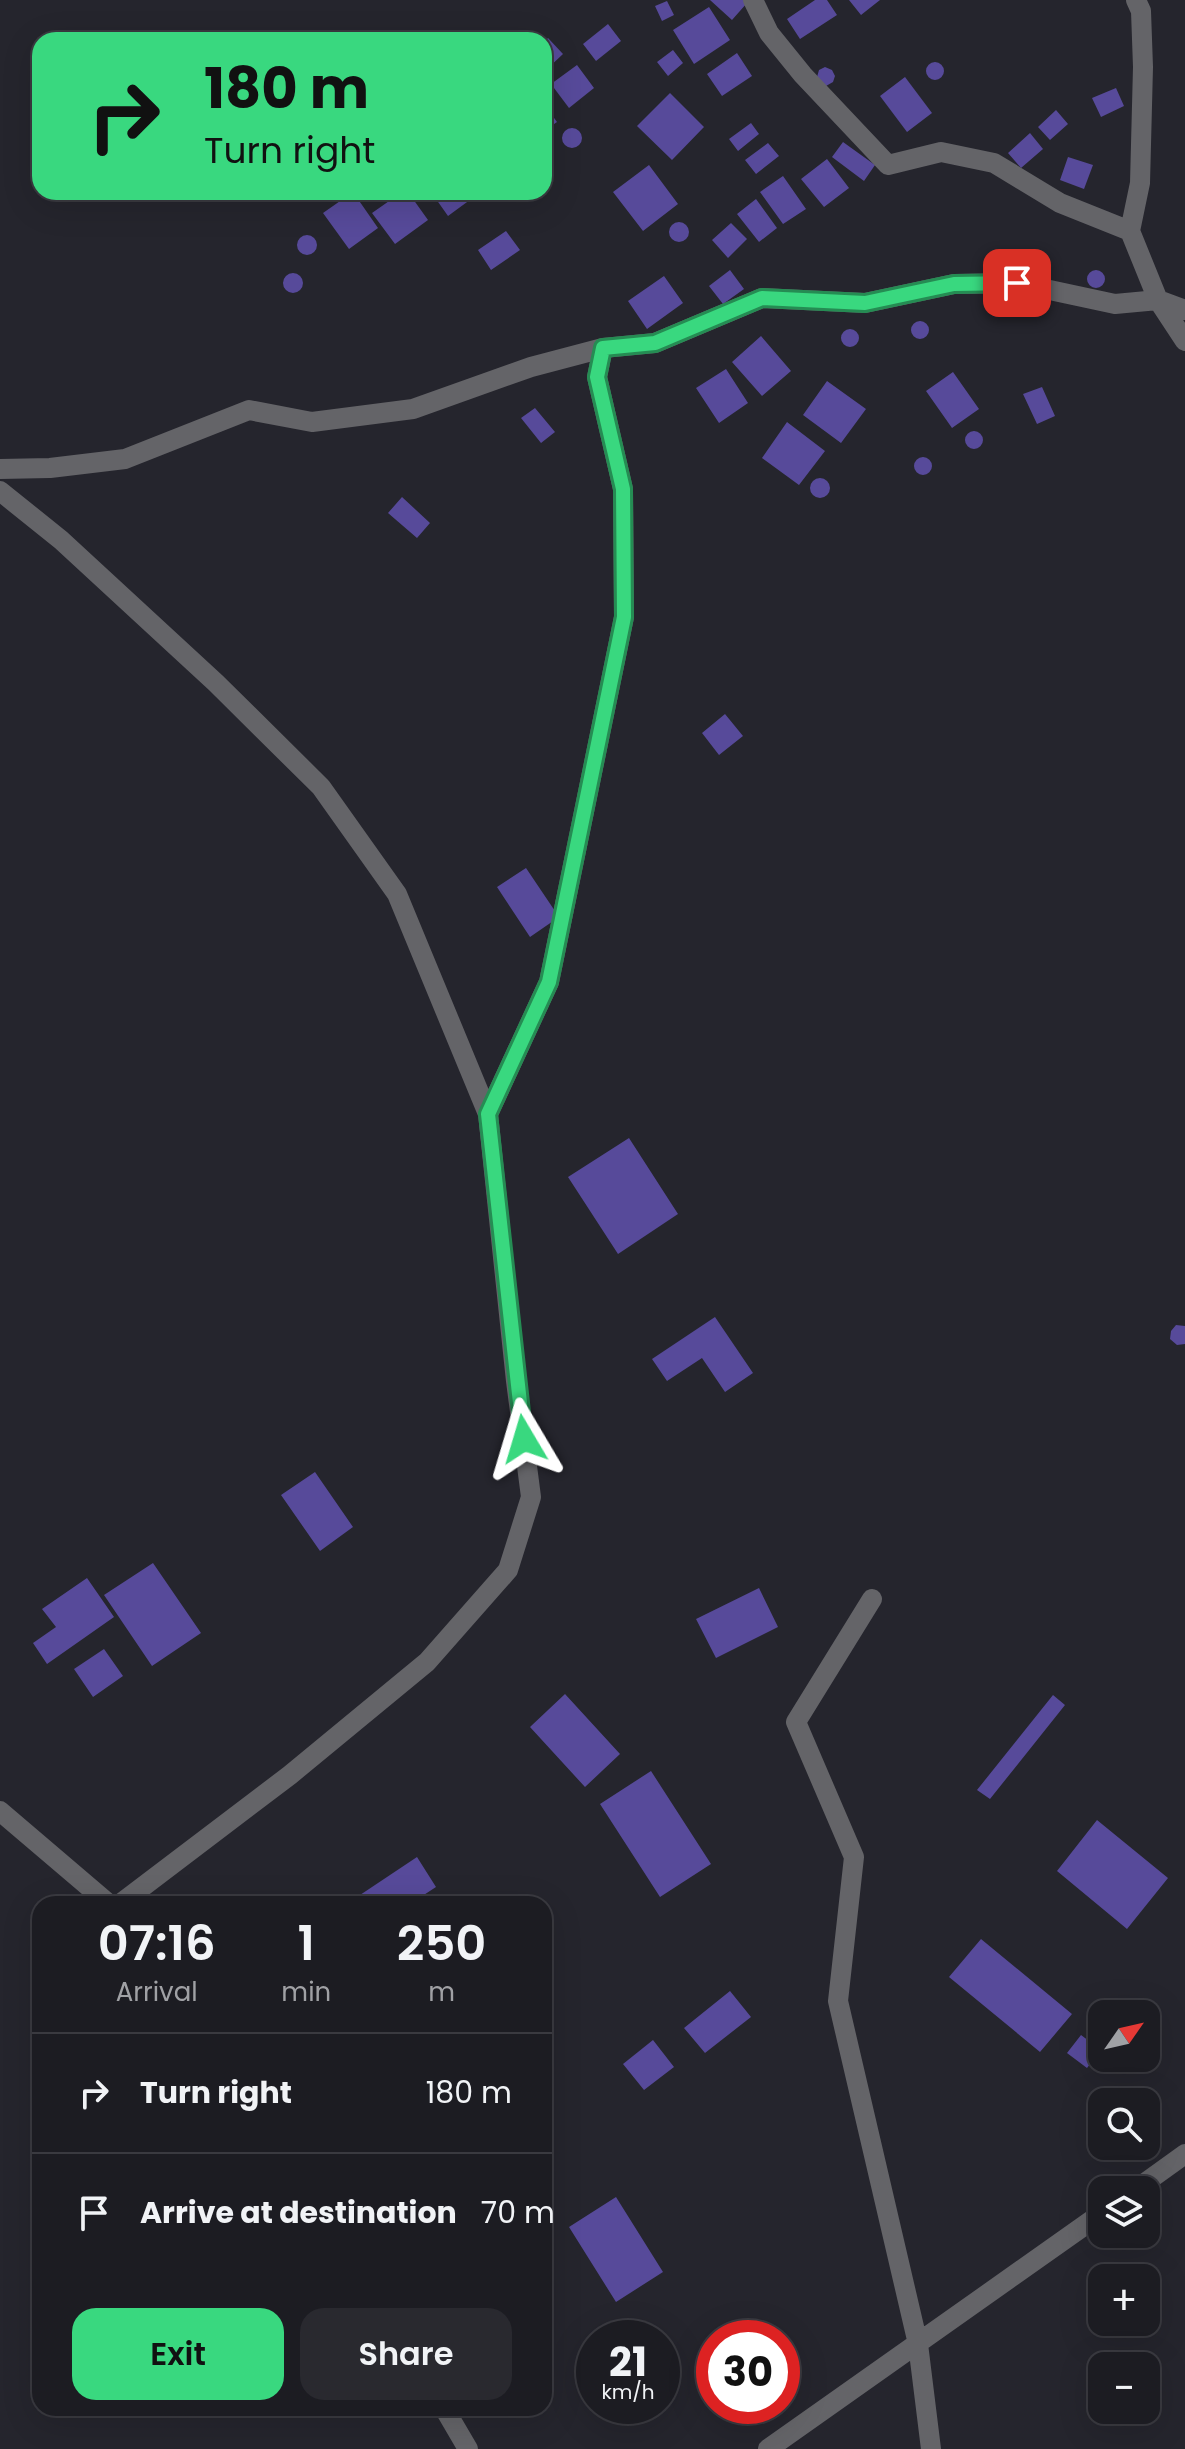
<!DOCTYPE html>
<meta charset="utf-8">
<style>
:root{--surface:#1c1c22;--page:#29292f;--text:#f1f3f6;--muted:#a0a1a5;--line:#3a3a40;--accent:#39d87f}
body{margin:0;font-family:Poppins,sans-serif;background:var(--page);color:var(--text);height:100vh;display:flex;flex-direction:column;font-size:30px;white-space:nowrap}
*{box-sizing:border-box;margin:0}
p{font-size:26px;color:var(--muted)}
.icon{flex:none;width:44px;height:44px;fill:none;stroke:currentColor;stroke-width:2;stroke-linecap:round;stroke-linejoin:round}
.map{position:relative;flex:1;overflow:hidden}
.panel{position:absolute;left:32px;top:1896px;width:520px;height:520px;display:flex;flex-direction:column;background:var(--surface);border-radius:24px;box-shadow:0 8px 32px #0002,0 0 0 2px var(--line)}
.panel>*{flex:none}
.banner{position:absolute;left:32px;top:32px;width:520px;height:168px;border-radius:24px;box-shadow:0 8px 32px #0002,0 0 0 2px var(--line);background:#39d87f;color:#111;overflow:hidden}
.needle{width:52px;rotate:56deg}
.tools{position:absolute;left:1088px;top:2000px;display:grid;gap:16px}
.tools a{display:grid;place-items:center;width:72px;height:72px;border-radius:16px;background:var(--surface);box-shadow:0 8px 32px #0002,0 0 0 2px var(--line);font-size:40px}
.speed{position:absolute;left:576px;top:2320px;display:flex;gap:16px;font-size:40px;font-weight:700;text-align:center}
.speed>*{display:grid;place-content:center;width:104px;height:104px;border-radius:50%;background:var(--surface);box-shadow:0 8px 32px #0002,0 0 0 2px var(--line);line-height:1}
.speed small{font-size:20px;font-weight:400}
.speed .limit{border:12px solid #d22;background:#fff;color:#111}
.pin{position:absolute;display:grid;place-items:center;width:68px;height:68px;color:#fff;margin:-34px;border-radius:16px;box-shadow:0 4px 12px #0006}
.me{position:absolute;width:88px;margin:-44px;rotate:353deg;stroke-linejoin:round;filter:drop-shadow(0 0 6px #0008)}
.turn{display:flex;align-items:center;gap:28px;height:168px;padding:0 40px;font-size:36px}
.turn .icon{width:104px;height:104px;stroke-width:2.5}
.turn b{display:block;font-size:56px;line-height:68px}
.eta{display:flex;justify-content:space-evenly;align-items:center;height:136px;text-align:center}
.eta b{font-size:48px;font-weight:600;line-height:56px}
.cta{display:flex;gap:16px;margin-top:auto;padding:16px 40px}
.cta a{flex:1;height:92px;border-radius:24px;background:var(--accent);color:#111;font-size:32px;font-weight:600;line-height:92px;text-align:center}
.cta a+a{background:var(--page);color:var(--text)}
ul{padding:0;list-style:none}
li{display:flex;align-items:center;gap:24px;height:120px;padding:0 40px;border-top:2px solid var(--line)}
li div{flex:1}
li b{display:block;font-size:30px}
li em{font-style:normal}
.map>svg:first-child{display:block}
.building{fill:#574a9a}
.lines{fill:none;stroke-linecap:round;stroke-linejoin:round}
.minor{stroke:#646468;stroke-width:20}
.route-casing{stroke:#258c53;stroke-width:20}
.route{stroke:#39d87f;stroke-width:14}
</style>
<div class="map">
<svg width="1185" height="2449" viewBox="0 0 1185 2449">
<rect width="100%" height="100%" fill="#25252d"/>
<path class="building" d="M710,0H744L747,3L732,20Z
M815,0H827L837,15L800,39L787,19Z
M849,0H880L861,15Z
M667,1L674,15L662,21L655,6Z
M709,7L730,40L694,64L673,30Z
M608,24L621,41L596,61L583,44Z
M548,38L563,54L546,70L544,67V42Z
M673,50L683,63L668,76L657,62Z
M737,53L752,76L722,96L707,74Z
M926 71a9 9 0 1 1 18 0a9 9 0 1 1-18 0Z
M577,65L594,88L569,108L551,84Z
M825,67L832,70L835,76L833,82L826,86L817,77L819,70Z
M905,77L932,113L907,132L880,96Z
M1116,88L1124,106L1101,117L1092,98Z
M670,93L704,127L672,160L637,126Z
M544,104L557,122L544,131Z
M1056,110L1068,124L1050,140L1038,127Z
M751,123L759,134L738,151L729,139Z
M562 138a10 10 0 1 1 20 0a10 10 0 1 1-20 0Z
M1030,133L1043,149L1021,168L1008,153Z
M843,142L875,165L864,181L832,157Z
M768,143L779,156L756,174L745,160Z
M1068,157L1093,165L1084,189L1060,180Z
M827,159L849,188L824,207L801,179Z
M649,165L678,204L643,231L613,192Z
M783,176L806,209L783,224L760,192Z
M353,192L378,228L349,249L323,213Z
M402,192H408L428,220L395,244L372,213Z
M445,192H476L478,194L448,216L436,199Z
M756,199L777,228L759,242L737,214Z
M669 232a10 10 0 1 1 20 0a10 10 0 1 1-20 0Z
M731,223L747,239L728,258L712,240Z
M506,231L520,250L491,270L478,250Z
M297 245a10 10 0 1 1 20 0a10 10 0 1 1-20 0Z
M730,270L744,289L723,304L709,286Z
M1087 279a9 9 0 1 1 18 0a9 9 0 1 1-18 0Z
M283 283a10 10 0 1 1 20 0a10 10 0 1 1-20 0Z
M664,276L683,303L647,329L628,301Z
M911 330a9 9 0 1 1 18 0a9 9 0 1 1-18 0Z
M841 338a9 9 0 1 1 18 0a9 9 0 1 1-18 0Z
M761,336L791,371L762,396L732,362Z
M726,369L748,403L719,423L696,388Z
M953,372L979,409L952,428L926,391Z
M827,381L866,409L841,443L803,415Z
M1042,387L1055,416L1037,424L1023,394Z
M535,408L555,432L541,443L521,418Z
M787,422L825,451L799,485L762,458Z
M965 440a9 9 0 1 1 18 0a9 9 0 1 1-18 0Z
M914 466a9 9 0 1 1 18 0a9 9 0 1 1-18 0Z
M810 488a10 10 0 1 1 20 0a10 10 0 1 1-20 0Z
M402,497L430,523L417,538L388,513Z
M725,714L743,736L719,755L702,733Z
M526,868L559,917L530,937L497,887Z
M629,1138L678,1214L618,1254L568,1177Z
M715,1317L753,1373L725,1392L702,1358L667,1381L652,1359Z
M1176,1325L1185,1326V1344L1177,1345L1170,1339L1171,1331Z
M315,1472L353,1527L320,1551L281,1495Z
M153,1563L201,1633L152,1666L104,1595Z
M87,1578L114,1617L47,1664L33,1643L56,1627L42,1609Z
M759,1588L778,1627L716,1658L696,1619Z
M104,1649L123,1676L93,1697L74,1669Z
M565,1694L620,1754L585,1787L530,1727Z
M1053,1695L1065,1705L990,1799L977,1790Z
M651,1771L711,1864L660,1897L600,1804Z
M1097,1820L1168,1878L1127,1929L1057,1871Z
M417,1857L436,1887L410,1904H353L351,1901Z
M981,1939L1072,2014L1040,2052L949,1977Z
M730,1991L751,2017L705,2053L684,2028Z
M1081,2035L1101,2050L1087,2068L1067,2053Z
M653,2040L674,2067L644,2090L623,2064Z
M616,2197L663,2272L616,2302L569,2227Z"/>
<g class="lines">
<path class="minor" d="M753,0L769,33L803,75L888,165L941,152L994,163L1060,203L1130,231
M1136,0L1141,11L1143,67L1140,183L1130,231L1158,300L1185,341
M0,469L50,468L125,459L249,410L312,422L413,409L531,367L603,348L655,343L762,298L865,303L954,284L1017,283L1115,304L1158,300L1185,310
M0,491L61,540L216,683L321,787L397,894L488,1114L516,1381L531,1497L508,1570L427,1662L290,1775L120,1904
M488,1114L549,982L624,617L623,489L597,377L603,348
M872,1599L796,1722L854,1857L838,2001L918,2344L931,2449
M0,1811L109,1904
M1135,2190L1185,2154
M444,2408L468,2449
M768,2449L1102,2213"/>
</g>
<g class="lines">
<g class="route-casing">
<path id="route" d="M524,1439L488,1114L549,982L624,617L623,489L597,377L603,348L655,343L762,298L865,303L954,284L1017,283"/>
</g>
<use href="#route" class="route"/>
</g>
</svg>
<div class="tools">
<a><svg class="needle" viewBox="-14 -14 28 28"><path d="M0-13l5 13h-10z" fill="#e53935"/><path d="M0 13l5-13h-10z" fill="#a0a1a5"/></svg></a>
<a><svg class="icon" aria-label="search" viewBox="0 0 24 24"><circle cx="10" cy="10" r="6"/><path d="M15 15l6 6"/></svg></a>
<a><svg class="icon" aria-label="layers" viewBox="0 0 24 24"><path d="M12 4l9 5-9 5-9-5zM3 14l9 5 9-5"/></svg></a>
<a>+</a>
<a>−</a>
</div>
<div class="speed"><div>21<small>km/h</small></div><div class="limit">30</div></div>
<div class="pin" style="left:1017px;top:283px;background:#d93025"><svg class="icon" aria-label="arrive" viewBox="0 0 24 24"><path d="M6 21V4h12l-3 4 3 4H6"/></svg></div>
<svg class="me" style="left:524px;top:1439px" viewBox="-20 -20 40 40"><path d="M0-17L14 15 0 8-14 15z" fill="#39d87f" stroke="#fff" stroke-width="4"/></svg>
<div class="banner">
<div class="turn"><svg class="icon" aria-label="right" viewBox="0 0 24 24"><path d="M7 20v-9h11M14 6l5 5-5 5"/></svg><div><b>180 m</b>Turn right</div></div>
</div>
<section class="panel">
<div class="eta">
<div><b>07:16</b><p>Arrival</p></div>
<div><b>1</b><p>min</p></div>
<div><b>250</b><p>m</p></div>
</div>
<ul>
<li><svg class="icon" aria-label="right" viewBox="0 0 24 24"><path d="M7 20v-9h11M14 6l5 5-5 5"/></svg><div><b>Turn right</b></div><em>180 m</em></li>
<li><svg class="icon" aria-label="arrive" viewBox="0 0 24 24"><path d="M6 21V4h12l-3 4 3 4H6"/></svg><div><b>Arrive at destination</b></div><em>70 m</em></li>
</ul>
<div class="cta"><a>Exit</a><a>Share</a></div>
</section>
</div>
